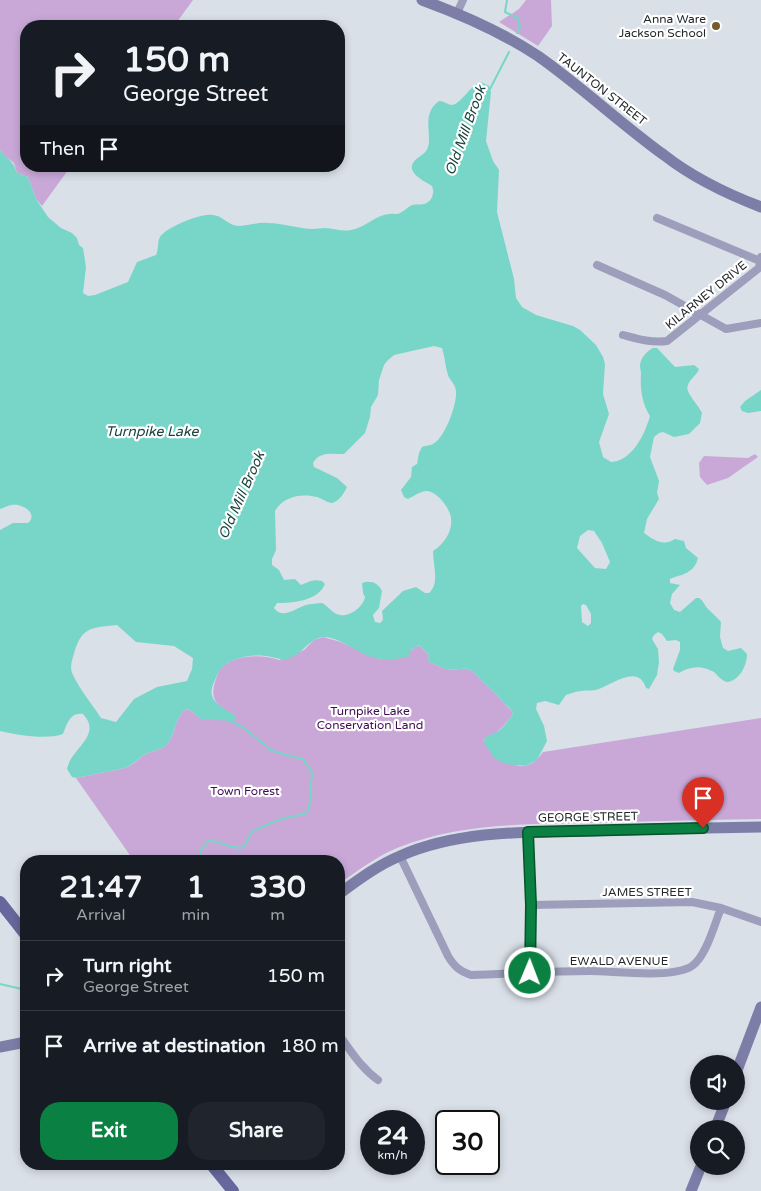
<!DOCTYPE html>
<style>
:root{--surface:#171b24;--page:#20242c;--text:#f1f3f6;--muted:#9ea1a6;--line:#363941;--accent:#0b8043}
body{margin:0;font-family:"Varela Round",sans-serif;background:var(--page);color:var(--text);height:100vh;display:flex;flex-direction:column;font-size:19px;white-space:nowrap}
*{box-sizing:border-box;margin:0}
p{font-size:16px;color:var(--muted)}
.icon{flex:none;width:28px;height:28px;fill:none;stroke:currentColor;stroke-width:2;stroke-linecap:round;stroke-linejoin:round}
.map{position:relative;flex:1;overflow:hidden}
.panel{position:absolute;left:20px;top:855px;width:325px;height:315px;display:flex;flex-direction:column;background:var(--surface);border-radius:20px;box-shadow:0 2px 8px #0003}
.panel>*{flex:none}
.hud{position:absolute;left:20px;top:20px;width:325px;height:152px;border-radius:20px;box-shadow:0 2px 8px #0003;background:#171b24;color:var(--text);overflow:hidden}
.fabs{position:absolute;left:690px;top:1055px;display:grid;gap:10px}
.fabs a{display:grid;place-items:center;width:55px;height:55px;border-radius:50%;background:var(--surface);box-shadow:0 2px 8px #0003;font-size:25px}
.speed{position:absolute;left:360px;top:1110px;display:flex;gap:10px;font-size:25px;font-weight:700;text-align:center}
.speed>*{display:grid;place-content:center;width:65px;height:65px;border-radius:50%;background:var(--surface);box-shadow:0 2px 8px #0003;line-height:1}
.speed small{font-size:12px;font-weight:400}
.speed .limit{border:2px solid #111;border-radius:8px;background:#fff;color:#111}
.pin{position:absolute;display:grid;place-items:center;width:42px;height:42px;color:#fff;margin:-51px -21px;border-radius:50% 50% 50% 0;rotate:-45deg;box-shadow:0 0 5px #0007}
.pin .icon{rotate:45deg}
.me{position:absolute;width:55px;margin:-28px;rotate:1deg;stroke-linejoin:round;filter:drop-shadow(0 0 4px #0008)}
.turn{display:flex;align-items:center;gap:18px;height:105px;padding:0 20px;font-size:22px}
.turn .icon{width:65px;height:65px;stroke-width:2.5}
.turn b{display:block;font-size:35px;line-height:42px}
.then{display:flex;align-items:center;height:48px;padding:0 20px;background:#0003;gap:10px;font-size:19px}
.eta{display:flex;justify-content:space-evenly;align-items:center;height:85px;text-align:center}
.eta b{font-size:30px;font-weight:700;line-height:35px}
.action{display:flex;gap:10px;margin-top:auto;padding:10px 20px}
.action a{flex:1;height:58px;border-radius:20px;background:var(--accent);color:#fff;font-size:20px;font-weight:700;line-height:58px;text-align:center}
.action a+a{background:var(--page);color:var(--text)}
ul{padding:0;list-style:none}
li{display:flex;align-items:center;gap:15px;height:70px;padding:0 20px;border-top:1px solid var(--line)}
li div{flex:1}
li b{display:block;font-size:19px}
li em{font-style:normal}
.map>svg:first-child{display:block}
.green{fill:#c9a8d8}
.water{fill:#78d6c8;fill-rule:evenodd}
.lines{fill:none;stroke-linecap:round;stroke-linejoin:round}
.stream{stroke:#78d6c8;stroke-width:2}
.street{stroke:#9c9ebb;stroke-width:8}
.secondary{stroke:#7c7ea8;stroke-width:11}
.primary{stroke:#66679a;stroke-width:12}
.route-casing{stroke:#07532c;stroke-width:12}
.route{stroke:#0b8043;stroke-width:9}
.poi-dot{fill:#735b2c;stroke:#fff;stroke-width:2}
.labels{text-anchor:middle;stroke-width:4.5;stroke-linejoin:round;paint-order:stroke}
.poi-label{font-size:12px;fill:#24272a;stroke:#fff;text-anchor:end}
.street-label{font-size:12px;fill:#24272a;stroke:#fff}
.park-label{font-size:12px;fill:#410c53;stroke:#fff}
.water-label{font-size:14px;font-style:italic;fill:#18443d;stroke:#fff}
</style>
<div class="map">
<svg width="761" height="1191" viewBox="0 0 761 1191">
<rect width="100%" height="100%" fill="#d9e0e8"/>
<path class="green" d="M0,0H193L174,26H26V166H71L42,206L36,199L28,177L17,173L14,163L5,156L0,150Z
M526,0H551L552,26L538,46L499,22L519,9Z
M755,454L758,457L728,478L707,485L700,477L699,463L704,456L748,458Z
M323,637L341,642L371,656L381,659L411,650L419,645L429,655L428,661C434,664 441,668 448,669C456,671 464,666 472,671L501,699C504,705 509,707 513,713C512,717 501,729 497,732C492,736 487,734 484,741C488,749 493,752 500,757C517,769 530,771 543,752L761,718V819C704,820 647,821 591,823C526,824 458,823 397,848C376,857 357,871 339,884V861H134L76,778L125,768C134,765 139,757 148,753C155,750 163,750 168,743C176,733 175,716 186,709L190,710L201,719L224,709C210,701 212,689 217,676C218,673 219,670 220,669C233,654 263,654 279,660L304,650L314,640Z"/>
<path class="water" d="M481,82L489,86L491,92L486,141L493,161L499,170L497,212L514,279L516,298L522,307L536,315L573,326L580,330L596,345L603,357L605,364L603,394L609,414L599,442L603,457L611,462C632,461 645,434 650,416C642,403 640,389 641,374C641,371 640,369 640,366C640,358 647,351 653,348H657L675,367L694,365L699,369C697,375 690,379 688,385C684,392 699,405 702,413L700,423L689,434L674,437L663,432L659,433L654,437L650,457L659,481L657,493L659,499L647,519L644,533C654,540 663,547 675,539L684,541L686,548L698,558C694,574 682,574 670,579V583L680,585L672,594L670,603L674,610L680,612L696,598H699C704,601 704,605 708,609C712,613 717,617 721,622L720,637L723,648L728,651L741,648L747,654C747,666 739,681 727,682C721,680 718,676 714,672C702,665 690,666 679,673L674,671L673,669L680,650V642L676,640L667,641L662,634L658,632L654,635L652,639L658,649L659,662L657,675L649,689L646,688C638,663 612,685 596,690C590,691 586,690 581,691C576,691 570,694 566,695L559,705L545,701L537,703L536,709L544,726L547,741L537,760L526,766L506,764L495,759L484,743L485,737C489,735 493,734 497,732C501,730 512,717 513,713C509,706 504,705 501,699L472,671C464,666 456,671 447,669C441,668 434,664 428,661L429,655L419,645L411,650L408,657C400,658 390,660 382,659C361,658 346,639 325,637C312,636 302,654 290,658C283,661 278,658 271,657C256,653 232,657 221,668C218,672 216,678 214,682C205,702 223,707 236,716L234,721L201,719L190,710L186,709C175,716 176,733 168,743C163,750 155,750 148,753C139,757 133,765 125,768L76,778L72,777L67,769C71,748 103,736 83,714C70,712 67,724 63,734C47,740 17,735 0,731V530L13,523H28C39,514 22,503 12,505C8,505 4,508 0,509V150C8,160 13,160 17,173L28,177L36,199L48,217L61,228L72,233L77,238L79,245L83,248L86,267L83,293L88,296L95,295L128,282L137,262L156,255C159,249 157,242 160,237C167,227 195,216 207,215C222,213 226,225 238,226C248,226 258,222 268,223C283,223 299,229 313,229C317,229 321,228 325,228C333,228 342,232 351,230C365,228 375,215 389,214C393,213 396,215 400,213C404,211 408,207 412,205C416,204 420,205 424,204C432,202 435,193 432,186C426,182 414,177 412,169C410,160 422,157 426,151C435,139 419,115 439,101C444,101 447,104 451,105C461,105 470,85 481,82ZM434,346L442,348C445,357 445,366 448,375C450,381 456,384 456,392C457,404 445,438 433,444C430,446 426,445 422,447L419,453L417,464L412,467L411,477L401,490L404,497L408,499C414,496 419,492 426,491C436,490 450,508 451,518C453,531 444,544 433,551C433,565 440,584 429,593H425L416,587L403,591L382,611L383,620L380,623L375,622L373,615L379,608L382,591C378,583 371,580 362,583L363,593L365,597C363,607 350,617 340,615C333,614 328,606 322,603C317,603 311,604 306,605C295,608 283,620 274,608L277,603C293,603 318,601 325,584L322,581C313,579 309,582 301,585L295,579L284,580L279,570L272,565V559L276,550L275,511C283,496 302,493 317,497C321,498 326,502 331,503C338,503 345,492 347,487L337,478L314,467L313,463C319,451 333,454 344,454L365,433L370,417L371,407L378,395L379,380L384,365L387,361L394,355ZM588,530L594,531L602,543L610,562L606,569L595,568L577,548L580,536ZM583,604L586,605L591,614V623L588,626L582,622L581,606ZM117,625L136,642L174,646L193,658L192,669L187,681L157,687L134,699L116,722L101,718C92,704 80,690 73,675C70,669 71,664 73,657C81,627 89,628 117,625Z
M761,390V411L748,413L742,411L740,407L745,401Z"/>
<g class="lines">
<path class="stream" d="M507,0L505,12L518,18L520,26L517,33
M490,89L509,52
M201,861L200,851L208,841C222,840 228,850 244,847L252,832L259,828L281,819L304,814L309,810L312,772L303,759L279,753L271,750L244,728L229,720
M0,984L26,990"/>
<path class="street" d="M457,13L463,0
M657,218L760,261
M597,265L665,295L726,329L761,323
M623,335C638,339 651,343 667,341L759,268L761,257
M528,832L531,905L530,973
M400,856L448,956C454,966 459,971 471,975C510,974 550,971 590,971C615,971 672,979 692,966C706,957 715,923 721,908
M531,905L692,902L721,908L761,922
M339,1035C351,1051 361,1068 378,1080"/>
<path class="secondary" d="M422,0C463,15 502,32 538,56C582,87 621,124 664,155C692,177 727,194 761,207
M339,894C358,880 378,865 400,856C459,830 528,832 590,831C647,829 704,828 761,827
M0,1047L26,1042
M736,1073L761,1007
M715,1129L726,1101
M691,1191L701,1166"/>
<path class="primary" d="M0,902L26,935
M211,1164L233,1191"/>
</g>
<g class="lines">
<g class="route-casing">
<path id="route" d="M530,973L531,905L528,832L703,828"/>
</g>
<use href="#route" class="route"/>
</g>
<circle class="poi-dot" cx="716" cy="26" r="5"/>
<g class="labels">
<g class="poi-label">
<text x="706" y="23">Anna Ware<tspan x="706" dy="14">Jackson School</tspan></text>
</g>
<g class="street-label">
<text transform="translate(602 89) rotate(38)" y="4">TAUNTON STREET</text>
<text transform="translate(706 295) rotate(-39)" y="4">KILARNEY DRIVE</text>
<text transform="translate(588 817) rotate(-1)" y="4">GEORGE STREET</text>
<text x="647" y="896">JAMES STREET</text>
<text x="619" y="965">EWALD AVENUE</text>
</g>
<g class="park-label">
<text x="370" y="715">Turnpike Lake<tspan x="370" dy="14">Conservation Land</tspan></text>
<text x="245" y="795">Town Forest</text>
</g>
<g class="water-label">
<text transform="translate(465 130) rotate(-70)" y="5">Old Mill Brook</text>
<text x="152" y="436">Turnpike Lake</text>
<text transform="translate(241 495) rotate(-66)" y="5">Old Mill Brook</text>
</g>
</g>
</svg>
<div class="fabs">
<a><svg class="icon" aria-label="sound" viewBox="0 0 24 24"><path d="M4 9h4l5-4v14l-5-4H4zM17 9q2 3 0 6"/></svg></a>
<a><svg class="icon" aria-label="search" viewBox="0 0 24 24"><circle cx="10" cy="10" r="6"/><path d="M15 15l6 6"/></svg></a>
</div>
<div class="speed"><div>24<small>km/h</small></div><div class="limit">30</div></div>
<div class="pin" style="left:703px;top:828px;background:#d93025"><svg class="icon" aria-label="arrive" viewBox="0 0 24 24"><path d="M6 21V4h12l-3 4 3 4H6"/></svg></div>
<svg class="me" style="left:530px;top:973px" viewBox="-20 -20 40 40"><circle r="17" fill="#0b8043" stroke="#fff" stroke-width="3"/><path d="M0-11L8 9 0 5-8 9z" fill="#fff"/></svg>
<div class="hud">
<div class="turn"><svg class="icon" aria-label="right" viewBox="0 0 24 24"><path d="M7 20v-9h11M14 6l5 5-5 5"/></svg><div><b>150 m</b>George Street</div></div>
<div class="then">Then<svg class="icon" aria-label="arrive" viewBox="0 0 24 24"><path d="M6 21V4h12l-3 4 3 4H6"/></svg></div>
</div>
<section class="panel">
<div class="eta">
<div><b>21:47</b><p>Arrival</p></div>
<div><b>1</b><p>min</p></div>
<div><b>330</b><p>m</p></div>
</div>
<ul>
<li><svg class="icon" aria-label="right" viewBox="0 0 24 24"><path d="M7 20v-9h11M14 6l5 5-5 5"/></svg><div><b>Turn right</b><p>George Street</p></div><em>150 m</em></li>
<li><svg class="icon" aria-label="arrive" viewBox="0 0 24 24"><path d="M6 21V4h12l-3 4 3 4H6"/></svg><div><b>Arrive at destination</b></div><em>180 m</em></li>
</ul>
<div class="action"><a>Exit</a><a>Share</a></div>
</section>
</div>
